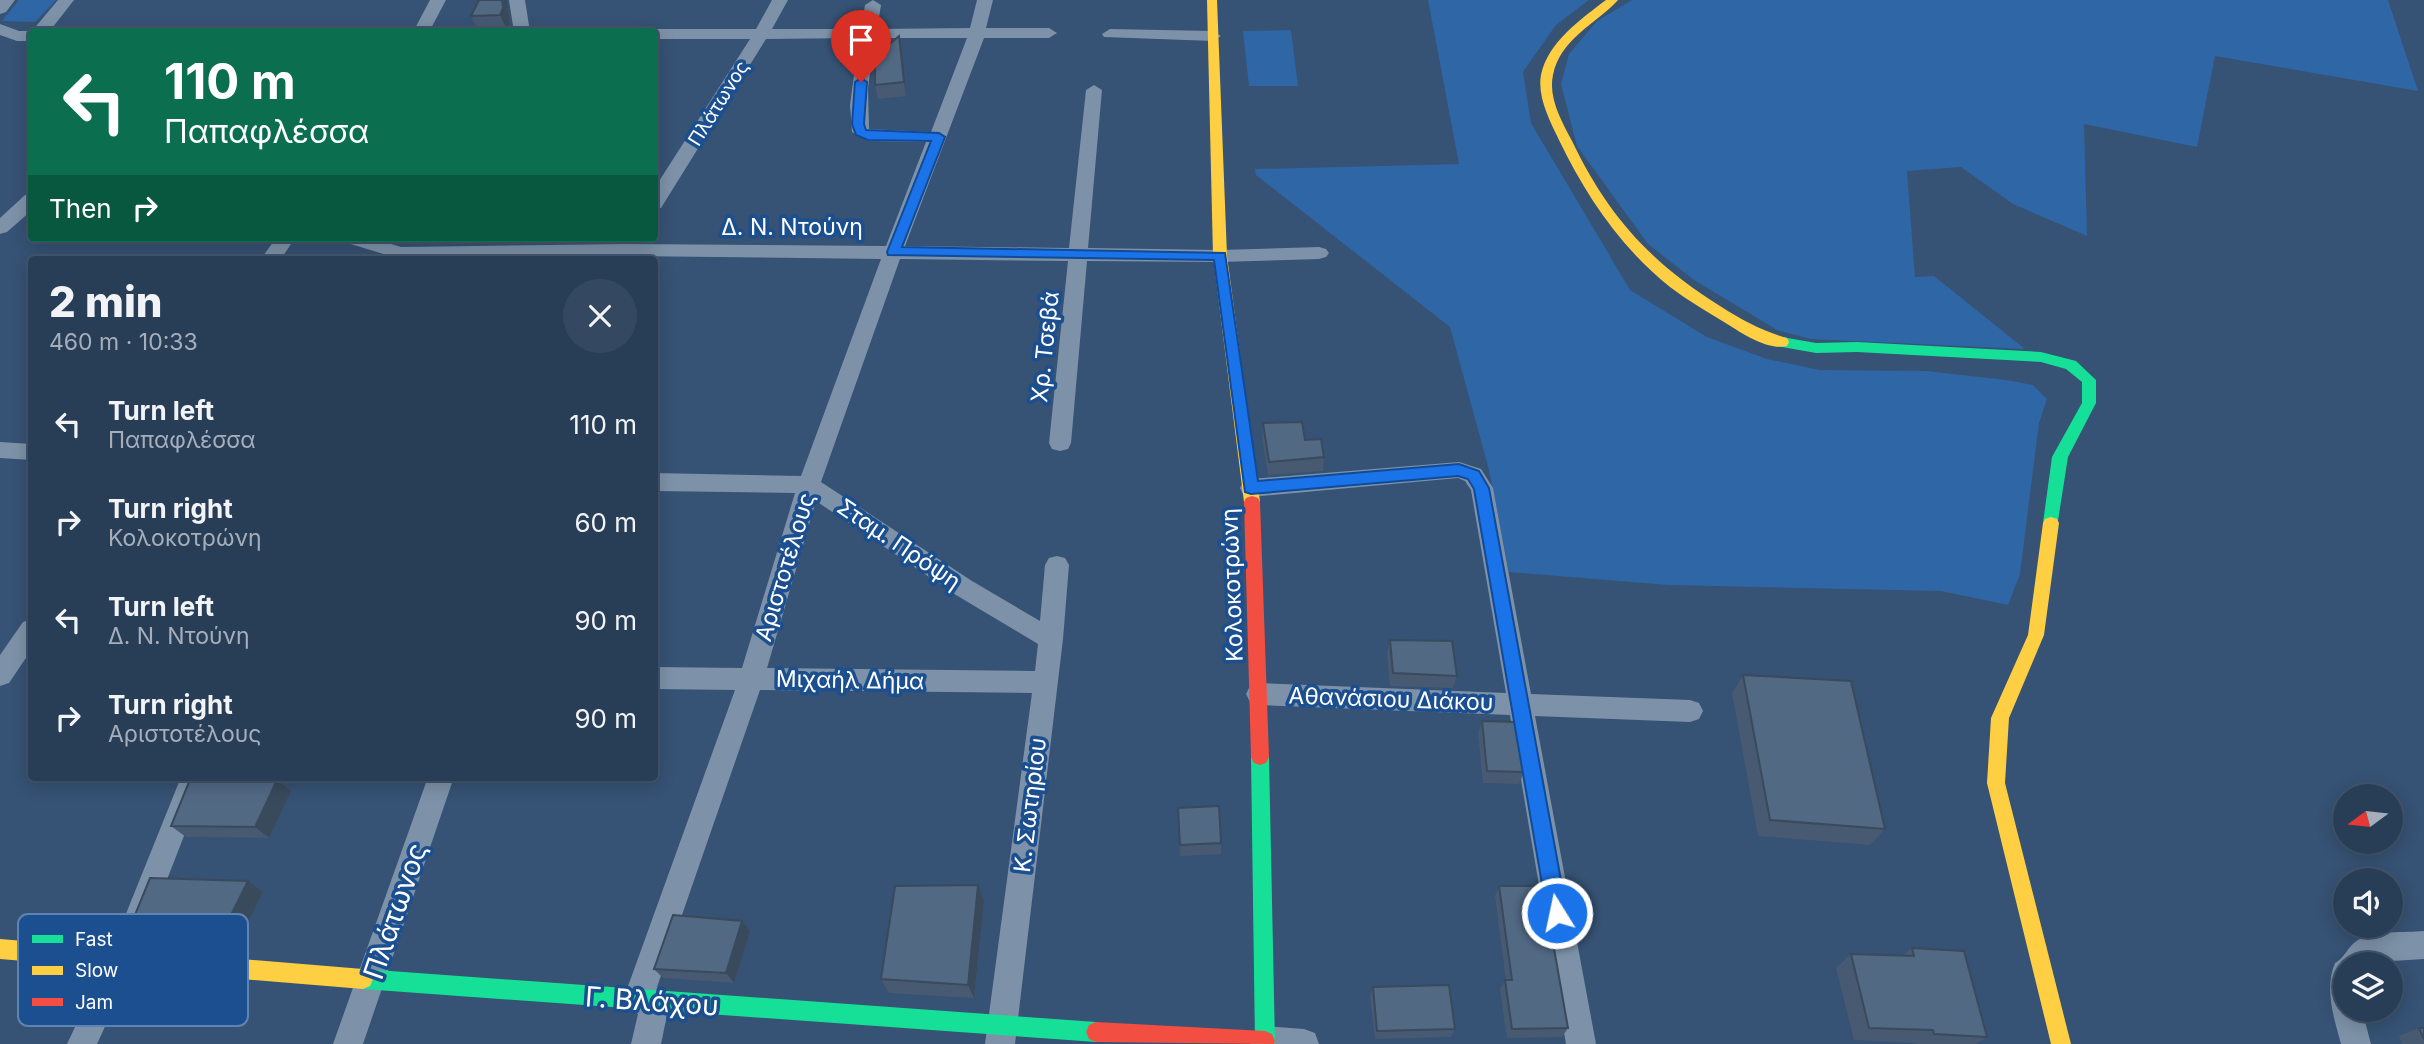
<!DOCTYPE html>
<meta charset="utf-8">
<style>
:root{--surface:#283e57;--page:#344961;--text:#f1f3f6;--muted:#a5aeba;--line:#44576d}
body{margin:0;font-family:Inter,sans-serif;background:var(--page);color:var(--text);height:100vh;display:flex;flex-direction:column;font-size:26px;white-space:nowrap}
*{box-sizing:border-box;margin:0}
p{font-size:23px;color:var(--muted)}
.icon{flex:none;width:38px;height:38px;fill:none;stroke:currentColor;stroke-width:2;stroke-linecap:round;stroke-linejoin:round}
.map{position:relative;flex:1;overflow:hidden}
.details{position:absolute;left:28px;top:256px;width:630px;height:525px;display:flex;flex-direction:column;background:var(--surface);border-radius:7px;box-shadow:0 4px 18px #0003,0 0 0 2px var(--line)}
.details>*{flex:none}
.banner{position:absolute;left:28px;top:28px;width:630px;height:214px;border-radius:7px;box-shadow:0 4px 18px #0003,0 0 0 2px var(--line);background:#0b6e4f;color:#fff;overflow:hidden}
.needle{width:46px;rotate:255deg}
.tools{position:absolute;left:2333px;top:784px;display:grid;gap:14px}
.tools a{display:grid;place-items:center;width:70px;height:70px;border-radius:50%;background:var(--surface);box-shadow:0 4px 18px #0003,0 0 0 2px var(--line);font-size:35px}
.pin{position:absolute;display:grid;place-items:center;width:60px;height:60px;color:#fff;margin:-72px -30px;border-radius:50% 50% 50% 0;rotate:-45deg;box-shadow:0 0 7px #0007}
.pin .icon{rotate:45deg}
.me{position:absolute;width:77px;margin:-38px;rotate:350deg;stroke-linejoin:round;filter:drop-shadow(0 0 5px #0008)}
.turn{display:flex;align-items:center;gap:24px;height:147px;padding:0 21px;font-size:32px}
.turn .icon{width:91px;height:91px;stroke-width:2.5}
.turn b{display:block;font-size:49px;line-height:60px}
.then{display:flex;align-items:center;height:66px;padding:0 21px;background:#0003;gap:14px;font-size:26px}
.round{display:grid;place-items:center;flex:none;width:74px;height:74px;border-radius:37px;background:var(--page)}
.head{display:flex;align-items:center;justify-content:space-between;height:119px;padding:0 21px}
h1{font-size:42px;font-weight:800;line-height:52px}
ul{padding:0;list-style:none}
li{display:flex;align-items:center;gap:21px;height:98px;padding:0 21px}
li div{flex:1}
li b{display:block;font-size:26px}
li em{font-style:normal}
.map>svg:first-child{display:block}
.green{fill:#2f66a5}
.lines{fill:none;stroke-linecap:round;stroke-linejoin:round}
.street{fill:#7d92a8;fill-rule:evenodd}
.fast{fill:#16e098;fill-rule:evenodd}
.slow{fill:#ffcf43;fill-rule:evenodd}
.jam{fill:#f24e42;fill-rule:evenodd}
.wall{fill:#475a72}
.shaded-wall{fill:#394a5c}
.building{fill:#526984;stroke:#394a5c;stroke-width:2}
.route{fill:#1a73e8;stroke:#114b97;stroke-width:2}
.labels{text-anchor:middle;stroke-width:7;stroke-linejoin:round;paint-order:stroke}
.far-street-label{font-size:19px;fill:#fff;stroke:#1b4f8f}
.street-label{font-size:23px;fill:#fff;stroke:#1b4f8f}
.near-street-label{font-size:28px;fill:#fff;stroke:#1b4f8f}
.key{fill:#1b4f8f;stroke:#5f84b1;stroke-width:2}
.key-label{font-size:19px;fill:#fff}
</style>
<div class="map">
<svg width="2424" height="1044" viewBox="0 0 2424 1044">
<rect width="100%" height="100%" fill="#365274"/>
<path class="green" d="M19,0H56L35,22L2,21Z
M1428,0H1589L1556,25L1523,72L1531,123L1630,290L1707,337L1767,359L1820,370L1927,371L2006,380L2033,385L2047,399L2039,423L2020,574L2008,605L1941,591L1668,585L1509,572L1489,470L1450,327L1256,175L1255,169L1459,164Z
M1632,0H2388L2418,91L2215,56L2197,147L2084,124L2087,236L2013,204L1961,167L1907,171L1915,277L1934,276L2025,349L1810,339L1777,330L1694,280L1648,244L1577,146L1561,84L1569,54L1597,21Z
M1291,30L1298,86H1249L1243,31Z"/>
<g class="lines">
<path class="street" d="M0,0H15L6,12L0,14Z
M58,0H74L49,32H32V41H17L0,35V24L19,31H32Z
M430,0H446L429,32H413Z
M509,0H525L530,32H514Z
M772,0H788L772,29H861L865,5L873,0L881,5L877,29L970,28L977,0H993L986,28H1049L1057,33L1049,38H984L905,246L1069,248L1086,90L1094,85L1102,90L1088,248L1220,250L1319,247L1326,249L1329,253L1326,257L1319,259L1220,262L1087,261L1071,443L1068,449L1060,451L1052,449L1049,443L1068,261L900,259L821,482L972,581L1040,621L1045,565L1049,558L1057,556L1065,558L1069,565L1063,639L1015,1044H985L1032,693L760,690L657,987L665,991L670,1001L661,1044H631L638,1014L628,1010L623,1000L735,690L654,689V667L742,668L795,493L654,491V473L801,476L881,259L626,256L400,259L344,242L342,238H372L401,247L626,244L886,246L926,142L868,141L852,132L850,105L859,38L766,39L661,208L654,210V189L750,39H654V32H648L654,29H756ZM875,38H967L931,132L869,129L868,88ZM816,501L956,595L1038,644L1035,671L767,668Z
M1110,29L1213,31L1221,36L1213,41L1104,37L1102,34Z
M32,193V210L7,232L0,234V218L25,195Z
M276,238H295L281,259H261Z
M0,442L32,444V460L0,458Z
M1459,462L1481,469L1493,488L1531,694L1690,700L1699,703L1703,711L1699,719L1690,722L1535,716L1596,1044H1566L1510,715L1259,705L1250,702L1246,694L1250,686L1259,683L1506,693L1471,490L1465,481L1458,478L1251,497L1243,494L1240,488L1243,482L1251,479Z
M32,619V649L9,683L0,686V655L23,622Z
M181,777H207L136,959L97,1044H67L111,951Z
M428,777H454L363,1044H333Z
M2424,931V959L2345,964V1010H2362L2371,1044H2341C2334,1018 2324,989 2335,963C2344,959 2348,946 2358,940C2374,930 2405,933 2424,931Z
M1265,1026L1304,1029L1315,1033L1319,1044H1251L1255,1031Z"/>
<path class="fast" d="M1782,337L1816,343L1857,342L2041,352L2076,361L2096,380V403L2068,457L2057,527H2045L2043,523L2052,457L2082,403V382L2066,369L2041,362L1857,352L1816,353L1777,346L1775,342Z
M1260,749L1266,751L1269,757L1275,1044H1255L1251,757L1254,751Z
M363,969L1096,1022L1103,1025L1106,1032L1103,1039L1096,1042L363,989L356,986L353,979L356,972Z"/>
<path class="slow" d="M1207,0H1217L1227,256L1260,502L1258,506H1246L1244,502L1213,256Z
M1606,0H1618C1596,24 1560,39 1553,75C1548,98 1562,122 1572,141C1608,216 1650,262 1720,306C1742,320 1762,331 1787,338L1789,342L1787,346C1767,351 1740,332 1724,322C1706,311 1687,300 1670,287C1621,248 1586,196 1559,140C1550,121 1537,97 1541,75C1548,42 1581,19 1606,0Z
M2051,517L2057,519L2059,523L2044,635L2009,718L2005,783L2071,1044H2051L1987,783L1991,718L2028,635L2043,523L2045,519Z
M0,939L363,969L370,972L373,979L370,986L363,989L0,959Z"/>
<path class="jam" d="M1252,496L1258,498L1260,502L1269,757L1266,763L1260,765L1254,763L1251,757L1244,502L1246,498Z
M1096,1022L1265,1031L1272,1034L1275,1041L1274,1044L1096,1042L1089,1039L1086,1032L1089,1025Z"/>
</g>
<path class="wall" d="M479,0H507L510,22L507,29L478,30L471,16Z
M899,36L902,50L906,96L878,99L875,85L884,49Z
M376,238H404L400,244Z
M1263,423L1305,440L1324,457L1323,471L1268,475L1262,437Z
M1390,640L1457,676L1453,688L1390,686L1387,653Z
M1743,675L1885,829L1870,845L1758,836L1732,693Z
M1482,721L1524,772L1519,784L1483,783L1478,733Z
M291,791L269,838L186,837L171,826Z
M1178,808L1221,843V854L1180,856Z
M1499,886L1568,1028L1562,1037L1507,1038L1500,989L1505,980H1506L1495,896Z
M263,892L237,943L147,937L130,927Z
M984,901L974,998L889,993L881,979Z
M750,931L734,983L663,978L654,969Z
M1912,948L1987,1037L1976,1044H1916V1043L1854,1040L1836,968L1851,954L1903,955Z
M1373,987L1455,1029L1451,1037L1375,1039L1370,996Z
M2419,1028H2424V1044H2402L2399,1036Z"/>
<path class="shaded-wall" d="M502,0H507L510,22L507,29L500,15Z
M899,36L902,50L906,96L904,82Z
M397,238H404L400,244Z
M277,780L291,791L269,838L255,827Z
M248,881L263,892L237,943L222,933Z
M978,885L984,901L974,998L968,985Z
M742,921L750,931L734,983L726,973Z"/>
<path class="building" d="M479,0H502L503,8L500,15L471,16Z
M899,36L904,82L875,85V50L884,49Z
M1302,422L1305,440L1321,439L1324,457L1269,462L1263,423Z
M1390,640L1452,641L1457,676L1393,673Z
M1743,675L1851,681L1885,829L1770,820Z
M1482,721L1515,722L1524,772L1487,771Z
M191,777L277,780L255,827L171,826Z
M1219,806L1221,843L1180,845L1178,808Z
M150,878L248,881L222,933L130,927Z
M978,885L968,985L881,979L895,886Z
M1499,886H1543L1568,1028L1512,1029L1505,980H1512Z
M673,915L742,921L726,973L654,969Z
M1912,948L1964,951L1987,1037L1934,1034L1933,1030L1869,1028L1851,954L1914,956Z
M1449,985L1455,1029L1377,1031L1373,987Z
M2419,1028H2424V1039Z"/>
<path class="route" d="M861,78L867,82L864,124L866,130L939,133L945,137L902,247L1225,253L1258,481L1459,464L1479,471L1489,488L1567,913L1564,920L1557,923L1550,920L1547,913L1474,489L1468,479L1458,476L1251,494L1245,492L1214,260L888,255L887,252L931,141L868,140L856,135L852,124L855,82Z"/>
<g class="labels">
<g class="far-street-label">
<text transform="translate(718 103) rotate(-58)" y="7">Πλάτωνος</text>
</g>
<g class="street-label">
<text x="792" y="235">Δ. Ν. Ντούνη</text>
<text transform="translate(1045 347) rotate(-84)" y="8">Χρ. Τσεβά</text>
<text transform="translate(899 544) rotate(34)" y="8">Σταμ. Πρόψη</text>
<text transform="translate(785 567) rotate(-73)" y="8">Αριστοτέλους</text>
<text transform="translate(1232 585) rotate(-92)" y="8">Κολοκοτρώνη</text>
<text transform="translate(850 680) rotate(1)" y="8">Μιχαήλ Δήμα</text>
<text transform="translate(1391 699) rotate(2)" y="8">Αθανάσιου Διάκου</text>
<text transform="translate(1030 805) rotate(-83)" y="8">Κ. Σωτηρίου</text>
</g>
<g class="near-street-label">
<text transform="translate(395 911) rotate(-71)" y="10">Πλάτωνος</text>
<text transform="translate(652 1001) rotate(4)" y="10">Γ. Βλάχου</text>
</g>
</g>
<rect x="18" y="914" width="230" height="112" rx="10" class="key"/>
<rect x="32" y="935" width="31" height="8" fill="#16e098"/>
<rect x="32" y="966" width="31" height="9" fill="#ffcf43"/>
<rect x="32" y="998" width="31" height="8" fill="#f24e42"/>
<g class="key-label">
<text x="75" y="946">Fast</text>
<text x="75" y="977">Slow</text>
<text x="75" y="1009">Jam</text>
</g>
</svg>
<div class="tools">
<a><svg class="needle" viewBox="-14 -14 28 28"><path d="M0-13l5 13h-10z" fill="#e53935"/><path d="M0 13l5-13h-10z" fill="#a5aeba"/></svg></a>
<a><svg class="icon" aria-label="sound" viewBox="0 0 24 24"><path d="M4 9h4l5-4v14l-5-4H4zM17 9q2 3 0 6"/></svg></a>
<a><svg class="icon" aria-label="layers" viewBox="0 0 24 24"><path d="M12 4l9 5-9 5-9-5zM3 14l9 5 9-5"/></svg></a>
</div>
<div class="pin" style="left:861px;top:82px;background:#d93025"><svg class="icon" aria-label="arrive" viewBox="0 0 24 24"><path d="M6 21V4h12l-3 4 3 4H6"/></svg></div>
<svg class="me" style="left:1557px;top:913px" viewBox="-20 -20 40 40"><circle r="17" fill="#1a73e8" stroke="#fff" stroke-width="3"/><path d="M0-11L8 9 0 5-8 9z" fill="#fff"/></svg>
<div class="banner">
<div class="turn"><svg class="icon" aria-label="left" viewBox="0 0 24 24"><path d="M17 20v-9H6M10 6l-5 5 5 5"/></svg><div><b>110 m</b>Παπαφλέσσα</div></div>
<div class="then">Then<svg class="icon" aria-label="right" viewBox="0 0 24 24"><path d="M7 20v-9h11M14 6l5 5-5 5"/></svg></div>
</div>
<section class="details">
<div class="head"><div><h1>2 min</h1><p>460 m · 10:33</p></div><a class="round"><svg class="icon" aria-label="close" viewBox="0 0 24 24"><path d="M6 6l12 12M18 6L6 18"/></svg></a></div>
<ul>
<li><svg class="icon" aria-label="left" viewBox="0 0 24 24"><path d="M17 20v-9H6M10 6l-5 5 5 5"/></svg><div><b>Turn left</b><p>Παπαφλέσσα</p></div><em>110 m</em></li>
<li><svg class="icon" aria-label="right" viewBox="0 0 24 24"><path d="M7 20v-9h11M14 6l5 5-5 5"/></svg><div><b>Turn right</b><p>Κολοκοτρώνη</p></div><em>60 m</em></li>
<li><svg class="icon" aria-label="left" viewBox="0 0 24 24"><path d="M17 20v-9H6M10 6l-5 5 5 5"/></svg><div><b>Turn left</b><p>Δ. Ν. Ντούνη</p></div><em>90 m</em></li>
<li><svg class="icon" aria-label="right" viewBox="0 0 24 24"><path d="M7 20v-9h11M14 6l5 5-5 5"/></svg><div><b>Turn right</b><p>Αριστοτέλους</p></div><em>90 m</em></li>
</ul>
</section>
</div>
